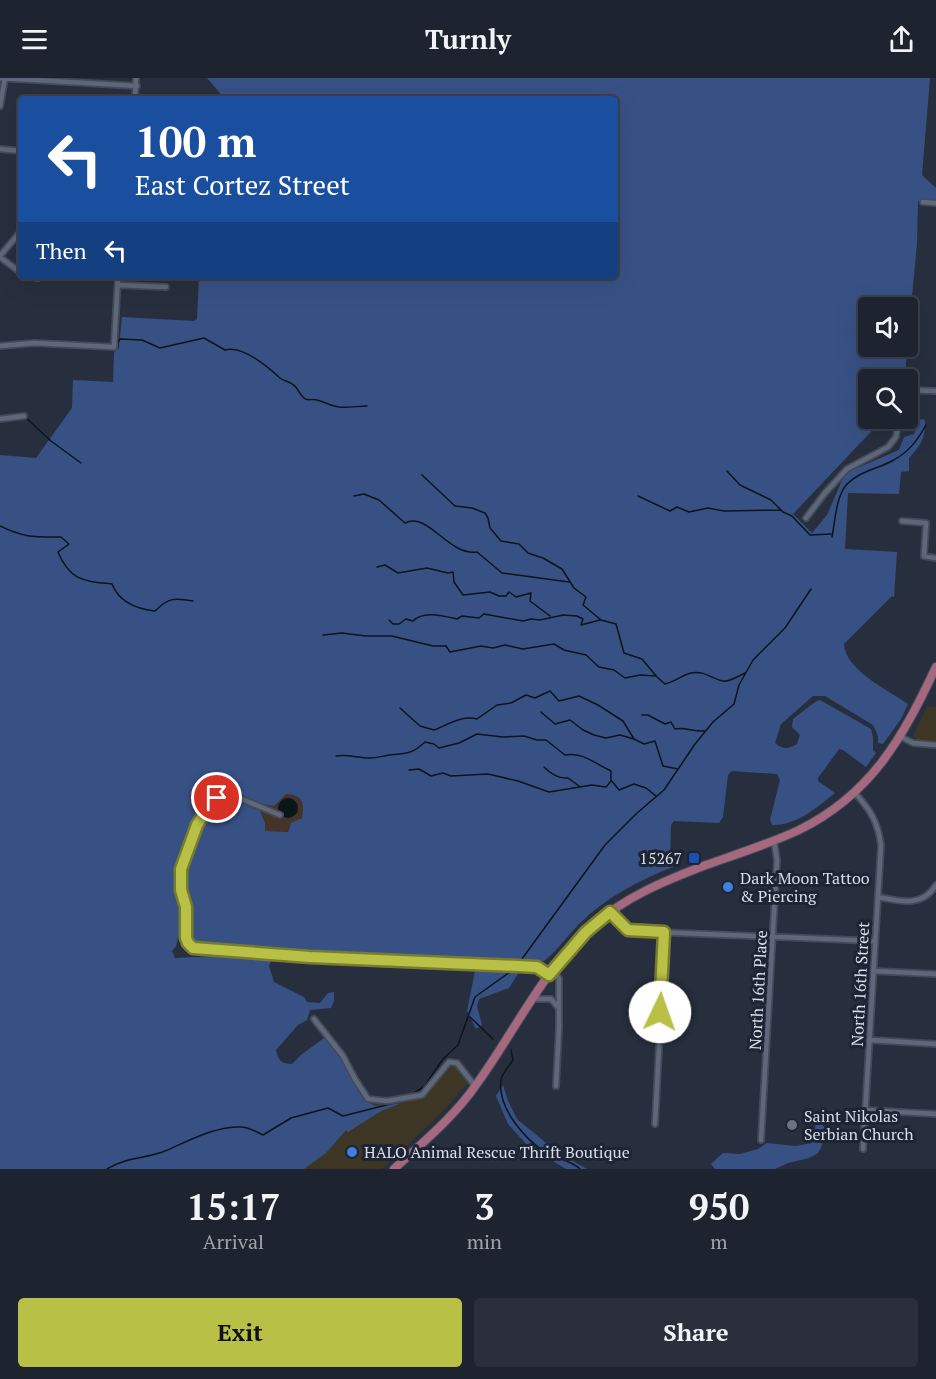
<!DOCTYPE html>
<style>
:root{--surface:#1d232f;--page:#2a2f3b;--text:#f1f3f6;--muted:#a0a4aa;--line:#3b404b;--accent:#b9c046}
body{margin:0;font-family:"PT Serif",serif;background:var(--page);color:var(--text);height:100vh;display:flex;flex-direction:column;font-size:22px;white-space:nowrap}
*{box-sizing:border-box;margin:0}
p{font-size:20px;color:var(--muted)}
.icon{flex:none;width:33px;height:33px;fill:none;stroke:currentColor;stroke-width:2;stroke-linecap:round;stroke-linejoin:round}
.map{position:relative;height:1091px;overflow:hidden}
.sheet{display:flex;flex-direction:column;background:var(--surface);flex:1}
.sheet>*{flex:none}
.hud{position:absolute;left:18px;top:18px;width:600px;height:183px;border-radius:6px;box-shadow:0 6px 24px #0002,0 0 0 2px var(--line);background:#1a4fa0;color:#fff;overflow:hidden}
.buttons{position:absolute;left:858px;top:219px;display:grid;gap:12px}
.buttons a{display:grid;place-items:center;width:60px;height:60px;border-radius:6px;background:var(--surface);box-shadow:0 6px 24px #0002,0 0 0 2px var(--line);font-size:30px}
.pin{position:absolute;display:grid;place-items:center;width:51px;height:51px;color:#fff;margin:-26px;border:3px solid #fff;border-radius:50%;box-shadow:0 2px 6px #0007}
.me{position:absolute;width:66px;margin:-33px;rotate:3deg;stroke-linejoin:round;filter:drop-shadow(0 0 4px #0008)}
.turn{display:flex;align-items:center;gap:21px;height:126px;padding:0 18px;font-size:27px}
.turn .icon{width:78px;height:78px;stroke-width:2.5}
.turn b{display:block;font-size:42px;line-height:51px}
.then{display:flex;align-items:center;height:57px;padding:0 18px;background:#0003;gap:12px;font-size:22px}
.eta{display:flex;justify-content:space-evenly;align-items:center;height:102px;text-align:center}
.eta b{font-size:36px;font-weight:800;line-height:42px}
.action{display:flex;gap:12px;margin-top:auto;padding:12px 18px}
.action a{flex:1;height:69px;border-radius:6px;background:var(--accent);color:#111;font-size:24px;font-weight:800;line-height:69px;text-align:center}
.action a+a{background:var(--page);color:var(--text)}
header{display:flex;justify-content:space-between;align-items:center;height:78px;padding:0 18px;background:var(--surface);font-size:27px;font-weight:800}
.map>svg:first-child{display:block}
.commercial{fill:#3e3625}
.industrial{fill:#433328}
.green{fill:#385185}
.water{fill:#09161a}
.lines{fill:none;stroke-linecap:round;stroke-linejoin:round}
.stream{stroke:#09161a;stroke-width:1.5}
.street-casing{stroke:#444b58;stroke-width:8}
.primary-casing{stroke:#444b58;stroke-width:10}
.street{stroke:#5e687a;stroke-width:4.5}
.primary{stroke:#a4687f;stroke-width:8}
.route-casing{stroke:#787d2e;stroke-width:15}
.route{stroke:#b9c046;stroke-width:10}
.transit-dot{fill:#1a4fb4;stroke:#1d2535;stroke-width:2}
.shop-dot{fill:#3f7fe0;stroke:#1d2535;stroke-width:2}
.worship-dot{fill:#6b7280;stroke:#1d2535;stroke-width:2}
.labels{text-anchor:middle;stroke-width:6;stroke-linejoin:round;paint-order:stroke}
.poi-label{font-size:16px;fill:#d9dee9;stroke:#1d2535;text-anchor:start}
.street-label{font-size:16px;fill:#d9dee9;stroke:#1d2535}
</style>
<header><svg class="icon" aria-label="menu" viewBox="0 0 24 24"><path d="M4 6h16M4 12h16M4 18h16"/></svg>Turnly<svg class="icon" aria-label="share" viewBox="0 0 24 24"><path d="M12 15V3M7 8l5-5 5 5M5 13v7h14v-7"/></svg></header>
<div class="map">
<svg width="936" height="1091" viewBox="0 0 936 1091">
<rect width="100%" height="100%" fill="#272f3f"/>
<path class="commercial" d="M927,628L936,629V663L918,662L913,659Z
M449,985L456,986L470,1003L440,1036L382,1091H300L365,1030L368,1024L387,1025L422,1019Z"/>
<path class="industrial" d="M287,704L314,717V750L289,748V754L265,753L260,733L262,728Z"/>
<path class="green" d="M207,0H930L922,97L936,110V123H918L917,165L908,262V230H868V268L907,269L905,301L868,302V340L883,341L793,436L812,455L827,437L843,400L850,393L899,372L904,359L914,356L919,342L923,341L925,343C926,360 920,368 909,380V393L901,394L899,416L848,415L845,471L897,474L894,519L892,518L844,566C845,592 888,612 908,626L901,641L883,666L878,665V658L873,647L825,618H813L781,646L775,665C783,672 788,671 797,666L800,657L792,649L793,641L815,624L820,622L871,651L873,660V672L876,675L866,689L843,672L839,671L818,700V703L835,715C816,730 796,748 772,747L770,742L780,702L777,696L732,693L728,697L723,739L719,745L674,743L671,747L670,783H673V789C639,802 605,820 579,846C567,858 557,873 544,883L298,874L258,870L199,868L192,866L188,857L190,831L183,803L184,786L210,727C229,716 241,725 260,733L265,745V753L288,754L291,745L302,740C304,725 304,717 286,716L274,728C249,725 234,708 209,719L179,778L176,791V810L182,827L183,842L176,868L172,873L175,880L260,876L273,879L269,888L274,904L304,919L307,924L320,925L328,915L334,914V923L331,930L310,932L307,942L298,947L276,972C278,982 281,986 292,986L301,977L324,960C350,970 348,1014 371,1026C380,1031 390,1023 399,1026L381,1033L348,1054L346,1052L326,1075L304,1091H0V377L36,380L72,330L73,302L113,304L114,274L119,270L122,239L194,243L197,241L199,198H615V21H225Z
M475,893L519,894L509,910L479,921L477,928L482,947L476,951L467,933Z
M503,1007L508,1023L517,1041L557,1074L587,1091H566L528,1068L508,1046L496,1018Z
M817,1039L826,1052L821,1070L818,1075L809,1080L788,1085L775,1091H715L711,1086L723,1075L740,1076L758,1071L767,1065L796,1068L812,1065Z"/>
<path class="water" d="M278 730a10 10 0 1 1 20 0a10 10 0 1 1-20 0Z"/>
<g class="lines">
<path class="stream" d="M116,267L120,261L142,262L160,270L204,260L225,272C242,267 268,289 280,300C283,303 289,303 292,306C298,309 299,316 304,320C308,324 313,320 317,322C325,324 331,328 339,329C349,330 358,328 367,328
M26,340L51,363L81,385
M727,393L740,407L771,422L783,434L792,438L810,457L831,456
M422,397L455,428L472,430L485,435L488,440L490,450L501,463L519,466L528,475L543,480L562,491L574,510L586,519L583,527L601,542L616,546L624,575L642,581L657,599L665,606C675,604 682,597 691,595C704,592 712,601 723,603C730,604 738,598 745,595
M354,418L364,416L379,422L405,445C428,433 448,478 477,474L502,495L569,504
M638,418L670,433L677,429L689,434L708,430L724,433L781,432
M0,448C24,460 35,459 61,459L69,466L58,474C70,503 84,503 112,506C119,524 137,531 155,533C169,519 175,520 193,523
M832,459C835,444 836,418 847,406C860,393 877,391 892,383C909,374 917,363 926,347
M377,489L385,487L398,495L427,490L448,495L453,494L454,504L463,517L490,514L499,518H506L509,514L516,519L531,515L530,523L550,538
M389,542L393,546H399L406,541L413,543C423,532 444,538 457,541L462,538L479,540L484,536L523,543L531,541L540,542L563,537L577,538L583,541L581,547L600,542
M323,557L342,555L366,558H392L433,568H446L450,574L481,568L493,570L505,567L523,571L554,566L564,572L586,577L599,589L614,592L625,600L640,597L656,598
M400,630L420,648L434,652C447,647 462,637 477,641L497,627L511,625L526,617L535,620L550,613L559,623L579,618L598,627L623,643L634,661L644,666L655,663L663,688L678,691
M541,634L555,646L570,642L583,652L594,657L606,660L620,657L634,661
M642,637H648L665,646L671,644L675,651C686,649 693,654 705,653
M336,678C348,676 358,680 370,680C377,680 383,678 389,677C406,675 411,677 425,664L434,666L439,670L459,665L477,656L503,659L524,658L537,662H546L565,677C584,674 595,686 611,693V702L619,712L634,706L646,710L656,718
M544,689C551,696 558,701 568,700L579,708
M409,692L419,691L431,698L443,695L451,698L488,696L518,703L549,714L592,707L606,709L611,703
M519,885L605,767L637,735L664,712L695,666L713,644L734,626L739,607L753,582L785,550L811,511
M470,939L493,961
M511,972L513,982C509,988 502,995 501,1002C497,1030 525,1061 546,1075C557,1081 571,1082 580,1091
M414,1015L424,1009L443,981L458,967L475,919L514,891
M107,1091C126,1079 145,1081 165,1073C189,1063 215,1048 241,1049C248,1049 257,1054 263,1057L291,1040L328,1030L343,1038L402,1023"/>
<g class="street-casing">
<path id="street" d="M0,0L137,8
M135,21L136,0
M0,28L5,0
M0,71L21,73
M923,124L936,125
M0,178L21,153
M0,179L21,195
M25,198L38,200
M118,207L166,209
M0,268L34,265L114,269L118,198
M908,312L936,313
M0,341L24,338
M806,440L825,415L847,391L888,369L896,359L899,340
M902,443L926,445L924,478L936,480
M901,659L913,665L936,667
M854,714C870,731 878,744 881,767L863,1071
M280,737L232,717L221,718L212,723L192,758L181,791V812L186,829L187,860L188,865L193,870L311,879L518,888L537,889L549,897
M878,819C900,823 922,830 936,807
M610,834L624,850L631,853L875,863
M552,893L559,900V950L556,1008
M873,893L936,896
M533,921H551L557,928
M314,941L343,978L355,1001L368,1021L387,1023L422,1017L449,984L457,985L475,1008
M870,962L936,966
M865,1032L936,1036
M655,1046L665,854
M761,1062L777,782L774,763"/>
</g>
<g class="primary-casing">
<path id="primary" d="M394,1091C422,1065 454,1039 476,1007C514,955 542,893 591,849C625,819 664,803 706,787C737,776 769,766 799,752C872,716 903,659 936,589"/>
</g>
<use href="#street" class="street"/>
<use href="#primary" class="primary"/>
</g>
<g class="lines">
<g class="route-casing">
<path id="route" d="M217,720L212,723L197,747L181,791V812L186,829V860L188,865L193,870L310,879L518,888L537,889L549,897L586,854L610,834L628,852L664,854L660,934"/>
</g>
<use href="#route" class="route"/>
</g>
<rect class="transit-dot" x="688" y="774" width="12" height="12" rx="3"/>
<g class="shop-dot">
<circle cx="728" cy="809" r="6"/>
<circle cx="352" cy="1074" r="6"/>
</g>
<circle class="worship-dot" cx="792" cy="1047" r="6"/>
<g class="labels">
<g class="poi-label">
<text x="682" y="786" text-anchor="end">15267</text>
<text x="740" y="806">Dark Moon Tattoo<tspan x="740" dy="18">&amp; Piercing</tspan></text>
<text x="804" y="1044">Saint Nikolas<tspan x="804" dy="18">Serbian Church</tspan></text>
<text x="364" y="1080">HALO Animal Rescue Thrift Boutique</text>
</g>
<g class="street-label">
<text transform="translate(860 906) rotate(-87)" y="6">North 16th Street</text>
<text transform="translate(758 912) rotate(-87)" y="6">North 16th Place</text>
</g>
</g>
</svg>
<div class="buttons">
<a><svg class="icon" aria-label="sound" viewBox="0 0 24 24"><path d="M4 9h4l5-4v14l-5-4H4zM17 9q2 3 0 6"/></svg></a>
<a><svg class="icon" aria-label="search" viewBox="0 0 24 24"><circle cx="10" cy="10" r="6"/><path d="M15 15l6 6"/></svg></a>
</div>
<div class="pin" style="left:217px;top:720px;background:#d93025"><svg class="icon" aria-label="arrive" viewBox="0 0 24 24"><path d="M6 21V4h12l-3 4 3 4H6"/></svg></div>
<svg class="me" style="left:660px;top:934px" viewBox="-20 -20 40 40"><circle r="19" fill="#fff"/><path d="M0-13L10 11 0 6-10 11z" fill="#b9c046"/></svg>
<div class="hud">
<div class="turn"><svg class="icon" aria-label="left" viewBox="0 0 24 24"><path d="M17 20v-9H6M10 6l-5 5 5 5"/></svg><div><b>100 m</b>East Cortez Street</div></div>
<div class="then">Then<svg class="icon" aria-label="left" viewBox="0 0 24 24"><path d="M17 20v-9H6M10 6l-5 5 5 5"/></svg></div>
</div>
</div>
<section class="sheet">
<div class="eta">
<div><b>15:17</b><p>Arrival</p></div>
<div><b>3</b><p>min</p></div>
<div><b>950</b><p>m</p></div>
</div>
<div class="action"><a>Exit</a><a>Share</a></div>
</section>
